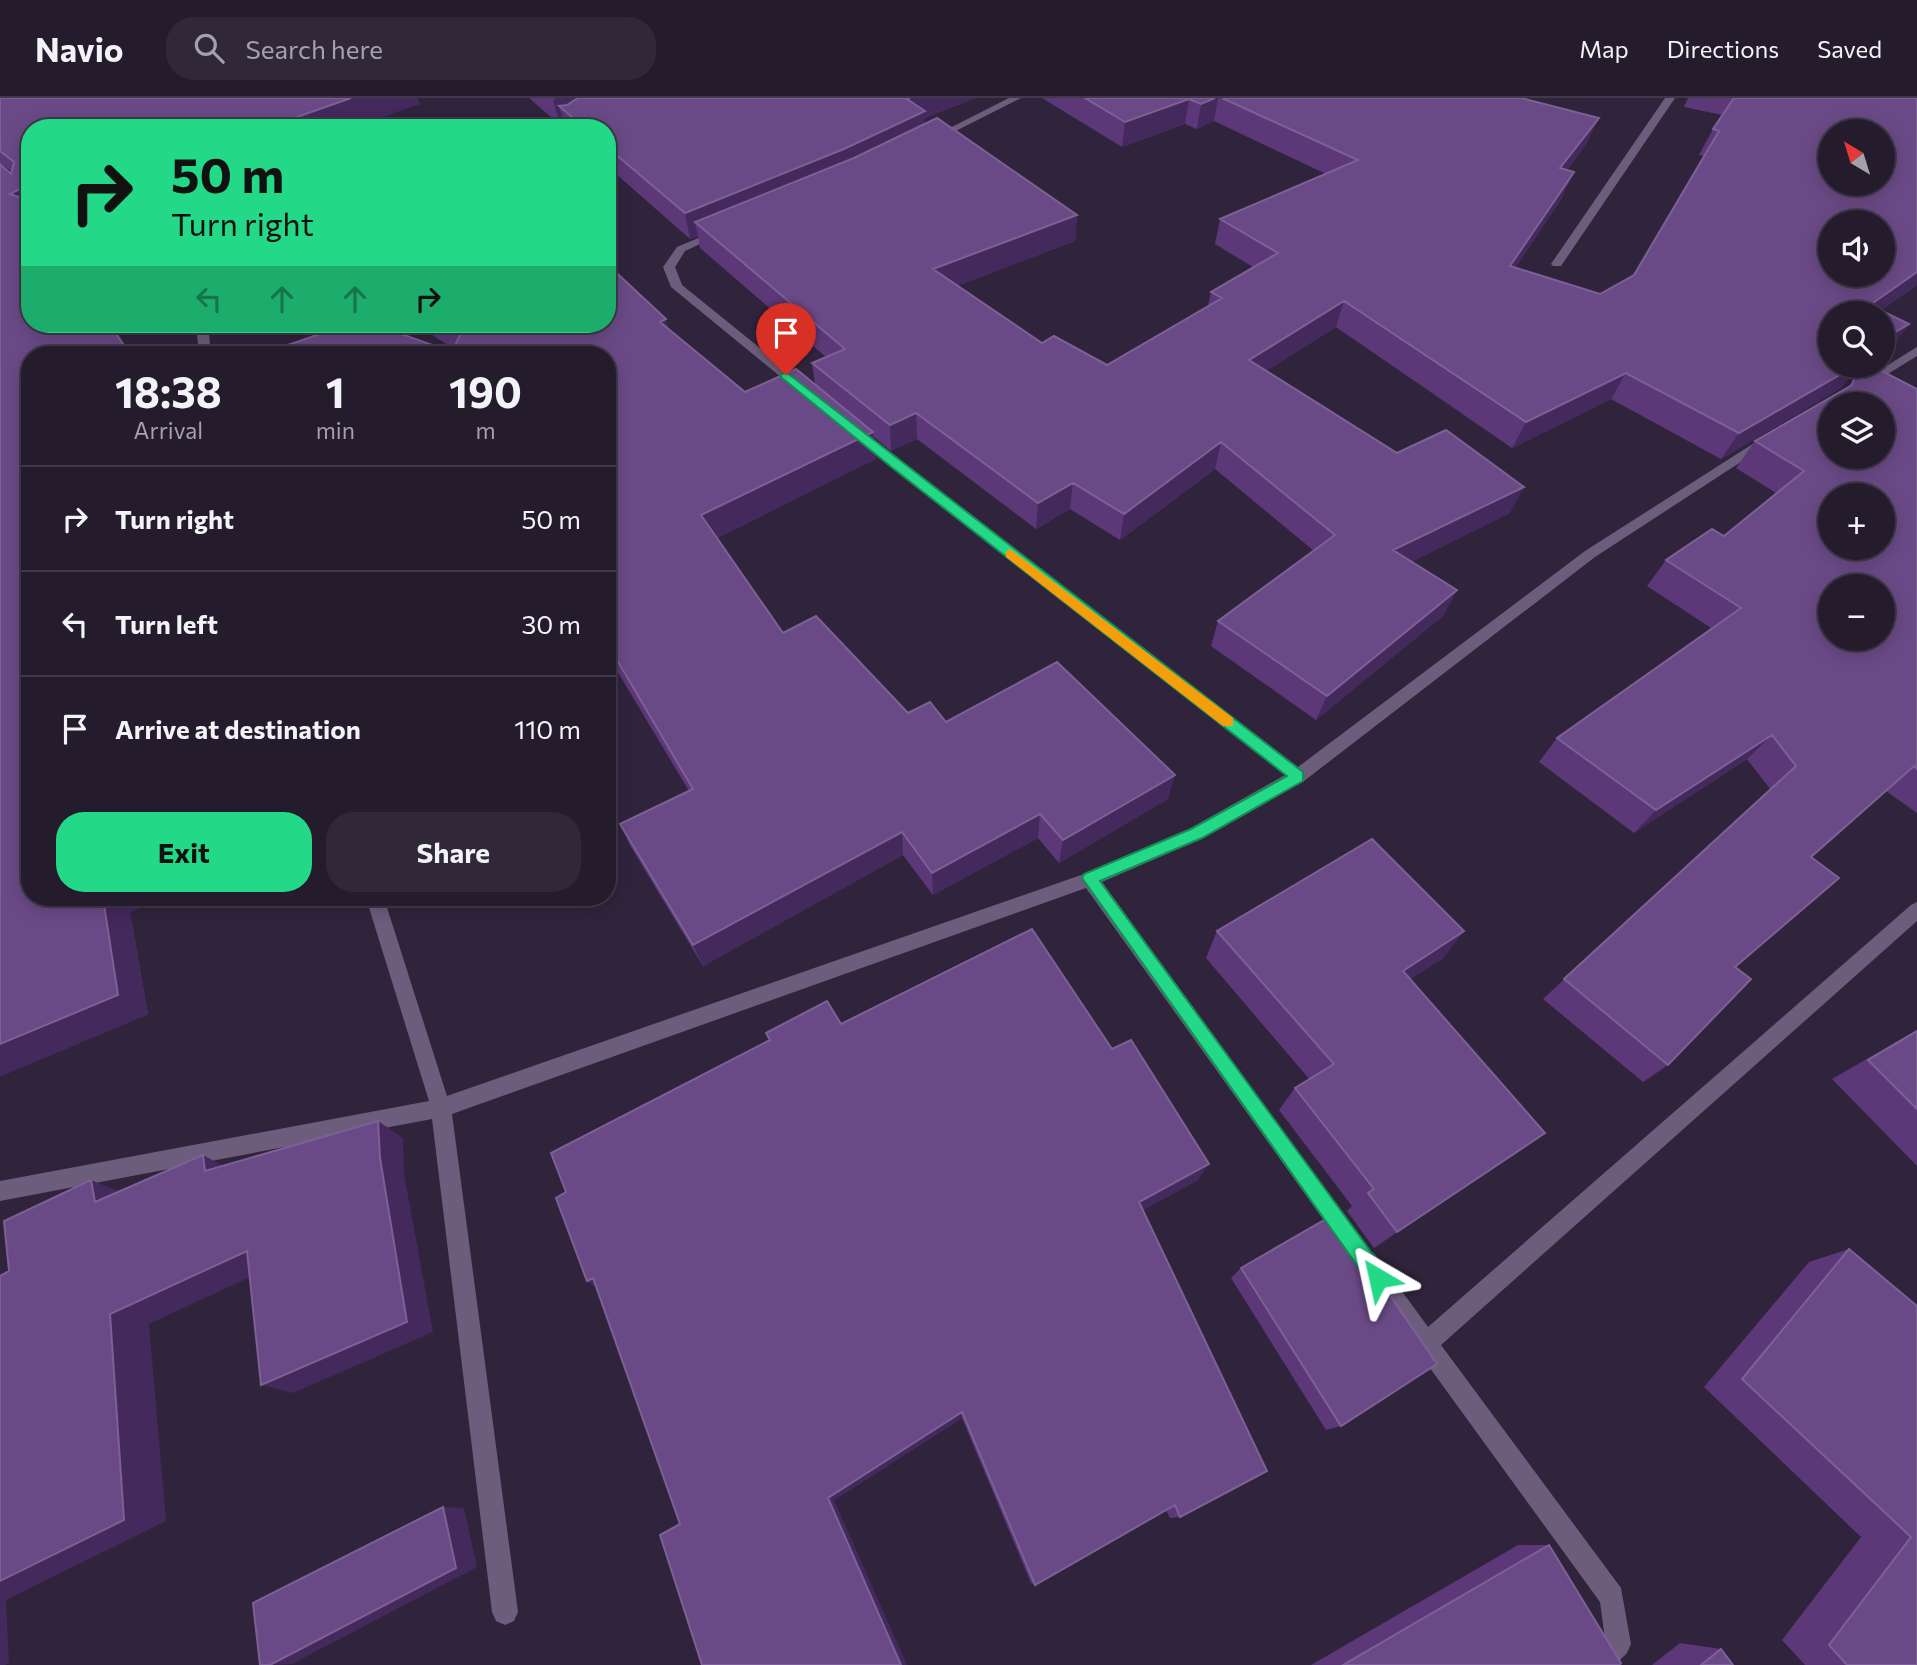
<!DOCTYPE html>
<meta charset="utf-8">
<style>
:root{--surface:#241b2d;--page:#302839;--text:#f1f3f6;--muted:#a3a1aa;--line:#413949;--accent:#23d886}
body{margin:0;font-family:Commissioner,sans-serif;background:var(--page);color:var(--text);height:100vh;display:flex;flex-direction:column;font-size:26px;white-space:nowrap}
*{box-sizing:border-box;margin:0}
p{font-size:23px;color:var(--muted)}
.icon{flex:none;width:38px;height:38px;fill:none;stroke:currentColor;stroke-width:2;stroke-linecap:round;stroke-linejoin:round}
.map{position:relative;flex:1;overflow:hidden}
.panel{position:absolute;left:21px;top:248px;width:595px;height:560px;display:flex;flex-direction:column;background:var(--surface);border-radius:28px;box-shadow:0 4px 18px #0003,0 0 0 2px var(--line)}
.panel>*{flex:none}
.guide{position:absolute;left:21px;top:21px;width:595px;height:214px;border-radius:28px;box-shadow:0 4px 18px #0003,0 0 0 2px var(--line);background:#23d886;color:#111;overflow:hidden}
.needle{width:46px;rotate:322deg}
.tools{position:absolute;left:1818px;top:21px;display:grid;gap:14px}
.tools a{display:grid;place-items:center;width:77px;height:77px;border-radius:50%;background:var(--surface);box-shadow:0 4px 18px #0003,0 0 0 2px var(--line);font-size:35px}
.pin{position:absolute;display:grid;place-items:center;width:60px;height:60px;color:#fff;margin:-72px -30px;border-radius:50% 50% 50% 0;rotate:-45deg;box-shadow:0 0 7px #0007}
.pin .icon{rotate:45deg}
.me{position:absolute;width:77px;margin:-38px;rotate:324deg;stroke-linejoin:round;filter:drop-shadow(0 0 5px #0008)}
.turn{display:flex;align-items:center;gap:24px;height:147px;padding:0 35px;font-size:32px}
.turn .icon{width:91px;height:91px;stroke-width:2.5}
.turn b{display:block;font-size:49px;line-height:60px}
.lanes{display:flex;align-items:center;height:66px;padding:0 35px;background:#0003;justify-content:center;gap:35px;direction:ltr}
.lanes .off{opacity:.35}
.eta{display:flex;justify-content:space-evenly;align-items:center;height:119px;text-align:center}
.eta b{font-size:42px;font-weight:700;line-height:49px}
.cta{display:flex;gap:14px;margin-top:auto;padding:14px 35px}
.cta a{flex:1;height:80px;border-radius:28px;background:var(--accent);color:#111;font-size:28px;font-weight:700;line-height:80px;text-align:center}
.cta a+a{background:var(--page);color:var(--text)}
ul{padding:0;list-style:none}
li{display:flex;align-items:center;gap:21px;height:105px;padding:0 35px;border-top:2px solid var(--line)}
li div{flex:1}
li b{display:block;font-size:26px}
li em{font-style:normal}
header{display:flex;align-items:center;gap:42px;box-sizing:border-box;height:98px;padding:0 35px;background:var(--surface);border-bottom:2px solid var(--line)}
header strong{font-size:33px}
nav{display:flex;gap:38px;margin-inline-start:auto;font-size:24px}
.search{width:490px;height:63px;background:var(--page);display:flex;align-items:center;gap:18px;box-sizing:border-box;padding:0 24px;border-radius:28px;color:var(--muted);font-size:26px}
.map>svg:first-child{display:block}
.lines{fill:none;stroke-linecap:round;stroke-linejoin:round}
.street{fill:#6d5d7d;fill-rule:evenodd}
.wall{fill:#5c3879}
.shaded-wall{fill:#44295c}
.building{fill:#6a4a86;stroke:#7d6095;stroke-width:2;fill-rule:evenodd}
.route{fill:#23d886;stroke:#178c57;stroke-width:2}
.slow{fill:#f59e0b}
</style>
<header>
<strong>Navio</strong>
<div class="search"><svg class="icon" aria-label="search" viewBox="0 0 24 24"><circle cx="10" cy="10" r="6"/><path d="M15 15l6 6"/></svg>Search here</div>
<nav><a>Map</a><a>Directions</a><a>Saved</a></nav>
</header>
<div class="map">
<svg width="1917" height="1567" viewBox="0 0 1917 1567">
<rect width="100%" height="100%" fill="#30243c"/>
<g class="lines">
<path class="street" d="M1009,0H1021L936,43L928,41Z
M1665,0H1675L1561,168H1553L1551,166Z
M715,133L724,135L685,153L675,169L682,187L806,287V293H798L671,189L663,169L677,149Z
M196,226H208L211,257H199Z
M1917,249V258L1839,306H1830V310L1825,306Z
M856,331L1298,669L1585,453L1762,340H1772L1773,343L1595,459L1304,683L1203,740L1102,784L1352,1128L1356,1135L1352,1142L1345,1146L1338,1142L1086,790L452,1016L518,1514L514,1523L505,1527L496,1523L492,1514L432,1021L0,1103V1083L429,1003L366,800H384L447,998L1084,776L1191,730L1285,677L851,338L850,335Z
M1917,804V823L1441,1247L1621,1490L1631,1546L1627,1555L1615,1567H1584L1588,1558L1605,1541L1600,1504L1358,1171L1355,1163L1358,1155L1366,1152L1374,1155L1428,1229L1911,807Z"/>
</g>
<path class="wall" d="M0,0H417L419,6L352,30H30V800H163L130,814L148,916L1,978L12,74L0,65Z
M529,0H975L925,20V25L1077,117L1075,143L957,188L1042,245L1107,267L1208,208L1211,194L1253,169L1215,146L1220,121L1326,76L1214,23L1197,31L1185,26L1122,49L1042,0H1521L1587,45L1567,72L1562,100L1515,170L1600,196L1634,177L1704,58L1699,57L1713,31L1722,17L1684,9L1688,0H1917V187L1881,212L1909,226L1889,252L1883,255V215L1862,268L1855,272L1841,290L1721,361L1611,301L1512,350L1336,229L1266,273L1397,355L1510,415L1411,464L1444,517L1316,622L1211,548L1218,523L1314,453L1215,371L1120,442L1070,411L1036,431L917,341L891,353L874,339L876,361L717,440L783,535L908,615L946,624L1168,701L1059,765L1038,740L933,797L903,757L703,868L631,749L620,726L689,693L607,556V257H259L313,239L303,226H373L452,254L454,251L415,226H607L668,231L745,294L815,286L812,265L826,259L700,150L698,138L690,141L607,68V30H565L564,24L560,27Z
M1854,281L1917,291V715L1886,693L1811,759L1668,967L1643,984L1543,901L1770,691L1747,661L1634,735L1539,664L1557,640L1711,530L1647,488L1666,462L1724,438L1776,395L1736,370L1755,343L1847,290Z
M1217,833H1464L1442,861L1410,881L1545,1035L1374,1150L1347,1113L1352,1108L1279,1012L1295,990L1310,982L1206,860Z
M841,926L1198,1082L1143,1112L1180,1419L1170,1420L1166,1412L1035,1487L1031,1485L962,1320L834,1402L680,1426L596,1189L587,1183L566,1094L769,943L766,935Z
M1917,932V1068L1832,981Z
M1849,1151L1917,1208V1567H1805L1782,1542L1861,1439L1704,1289L1809,1164Z
M1363,1158L1341,1328L1326,1332L1231,1180L1241,1170Z
M1518,1447H1549L1620,1567H1311Z
M1680,1545L1721,1551L1733,1567H1652Z"/>
<path class="shaded-wall" d="M351,0H417L419,6L352,30H266Z
M556,0H601L572,19L559,8L564,24L560,27L553,2Z
M910,0H975L925,20L926,38L695,124L698,138L690,141L685,115Z
M1215,0H1218L1214,23L1197,31L1201,6Z
M1189,1L1185,26L1122,49L1125,24Z
M1599,20L1587,45L1549,96L1560,70Z
M1574,74L1562,100L1498,194L1510,168Z
M30,86V123L10,96Z
M1077,117L1075,143L933,197V171Z
M1917,174V187L1876,215L1870,207Z
M1344,203L1336,229L1242,289L1249,262Z
M666,221L673,249L660,224Z
M110,226H112L132,257H130Z
M1909,226L1889,252L1883,255V241Z
M1845,268H1862L1855,272L1841,290L1721,361L1739,335Z
M1626,275L1611,301L1512,350L1526,324Z
M916,315L917,341L891,353L890,327Z
M873,334L876,361L708,444L701,417Z
M1221,344L1215,371L1120,442L1124,416Z
M1073,385L1070,411L1036,431L1038,405Z
M1524,389L1510,415L1382,478L1393,452Z
M1457,492L1444,517L1316,622L1327,598Z
M1772,637L1747,661L1634,735L1656,712Z
M1175,677L1168,701L1059,765L1063,742Z
M1040,716L1038,740L933,797L932,775Z
M902,734L903,757L703,868L693,847Z
M103,800H163L130,814L148,916L1,978H0V946Z
M1464,833L1442,861L1383,899L1403,873Z
M378,1023L403,1040L404,1076L433,1234L293,1295L261,1287L380,1060Z
M1545,1035L1516,1055L1374,1150L1397,1134Z
M203,1057L234,1074L205,1073Z
M1209,1066L1198,1082L1131,1119L1139,1104Z
M91,1082L128,1097L95,1104Z
M247,1153L278,1166L149,1226L166,1423L6,1502L9,1565L5,1567H0V1483L110,1216Z
M593,1180L604,1194L587,1183Z
M962,1314V1320L834,1402L907,1567H901L828,1400Z
M443,1409L464,1410L477,1469L292,1566L270,1567Z"/>
<path class="building" d="M0,0H351L266,30H30V86L10,96L30,103V226H110L130,257H30V800H103L118,897L0,946V66L11,76L14,64L0,53Z
M578,0H910L907,1L925,13L844,51L685,115L607,49V30H585L559,8L567,7Z
M1085,0H1215L1201,6L1189,1L1125,24Z
M1222,0H1521L1599,20L1560,70L1574,74L1510,168L1600,196L1634,177L1719,33L1713,31L1734,0H1917V174L1870,207L1909,226L1883,241V215H1830V268H1855L1739,335L1626,275L1526,324L1344,203L1249,262L1397,355L1446,332L1524,389L1393,452L1457,492L1327,598L1218,523L1335,437L1221,344L1124,416L1073,385L1038,405L916,315L890,327L812,265L845,251L695,124L854,60L937,20L1077,117L933,171L1042,245L1054,238L1107,267L1222,200L1211,194L1278,155L1220,121L1358,62ZM1830,33H1883V86H1830ZM1830,124H1883V177H1830Z
M607,166L666,221L660,224L745,294L796,271L873,334L701,417L783,535L816,518L908,615L930,604L946,624L1057,564L1175,677L1063,742L1040,716L932,775L902,734L693,847L620,726L693,691L607,545V257H259L317,237L309,226H373L452,254L461,235L446,226H607Z
M1878,271L1917,291V671L1914,668L1811,759L1839,780L1735,869L1751,881L1668,967L1564,881L1796,668L1772,637L1656,712L1557,640L1741,510L1666,462L1712,431L1724,438L1804,373L1755,343L1852,287L1854,281H1861ZM1830,306H1883V359H1830ZM1830,397H1883V450H1830ZM1830,488H1883V541H1830Z
M1372,741L1464,833L1403,873L1545,1035L1397,1134L1368,1095L1374,1091L1295,990L1334,966L1217,833Z
M1032,831L1112,951L1131,942L1209,1066L1139,1104L1267,1373L1180,1419L1175,1407L1035,1487L962,1314L828,1400L901,1567H702L660,1437L680,1426L593,1180L587,1183L556,1100L566,1094L551,1055L770,942L766,935L827,903L841,926Z
M1917,933V1011L1868,962Z
M378,1023L380,1060L407,1224L261,1287L247,1153L110,1216L124,1422L0,1483V1178L9,1173L4,1123L91,1082L95,1104L203,1057L205,1073Z
M1338,1114L1368,1154L1363,1158L1437,1266L1341,1328L1241,1170Z
M1849,1151L1917,1208V1567H1847L1829,1547L1911,1439L1742,1281Z
M443,1409L456,1470L270,1567H260L253,1505Z
M1549,1447L1621,1565L1620,1567H1343Z
M1721,1551L1733,1567H1701Z"/>
<path class="route" d="M786,274L1303,674V683L1202,740L1100,783L1385,1173L1388,1180L1385,1187L1378,1190L1371,1187L1082,780L1084,776L1191,731L1287,678L890,368L782,280L780,277Z"/>
<path class="slow" d="M1010,451L1233,620V628H1223L1006,459V453Z"/>
</svg>
<div class="tools">
<a><svg class="needle" viewBox="-14 -14 28 28"><path d="M0-13l5 13h-10z" fill="#e53935"/><path d="M0 13l5-13h-10z" fill="#a3a1aa"/></svg></a>
<a><svg class="icon" aria-label="sound" viewBox="0 0 24 24"><path d="M4 9h4l5-4v14l-5-4H4zM17 9q2 3 0 6"/></svg></a>
<a><svg class="icon" aria-label="search" viewBox="0 0 24 24"><circle cx="10" cy="10" r="6"/><path d="M15 15l6 6"/></svg></a>
<a><svg class="icon" aria-label="layers" viewBox="0 0 24 24"><path d="M12 4l9 5-9 5-9-5zM3 14l9 5 9-5"/></svg></a>
<a>+</a>
<a>−</a>
</div>
<div class="pin" style="left:786px;top:277px;background:#d93025"><svg class="icon" aria-label="arrive" viewBox="0 0 24 24"><path d="M6 21V4h12l-3 4 3 4H6"/></svg></div>
<svg class="me" style="left:1378px;top:1180px" viewBox="-20 -20 40 40"><path d="M0-17L14 15 0 8-14 15z" fill="#23d886" stroke="#fff" stroke-width="4"/></svg>
<div class="guide">
<div class="turn"><svg class="icon" aria-label="right" viewBox="0 0 24 24"><path d="M7 20v-9h11M14 6l5 5-5 5"/></svg><div><b>50 m</b>Turn right</div></div>
<div class="lanes"><svg class="icon off" aria-label="left" viewBox="0 0 24 24"><path d="M17 20v-9H6M10 6l-5 5 5 5"/></svg><svg class="icon off" aria-label="ahead" viewBox="0 0 24 24"><path d="M12 20V5M6 11l6-6 6 6"/></svg><svg class="icon off" aria-label="ahead" viewBox="0 0 24 24"><path d="M12 20V5M6 11l6-6 6 6"/></svg><svg class="icon" aria-label="right" viewBox="0 0 24 24"><path d="M7 20v-9h11M14 6l5 5-5 5"/></svg></div>
</div>
<section class="panel">
<div class="eta">
<div><b>18:38</b><p>Arrival</p></div>
<div><b>1</b><p>min</p></div>
<div><b>190</b><p>m</p></div>
</div>
<ul>
<li><svg class="icon" aria-label="right" viewBox="0 0 24 24"><path d="M7 20v-9h11M14 6l5 5-5 5"/></svg><div><b>Turn right</b></div><em>50 m</em></li>
<li><svg class="icon" aria-label="left" viewBox="0 0 24 24"><path d="M17 20v-9H6M10 6l-5 5 5 5"/></svg><div><b>Turn left</b></div><em>30 m</em></li>
<li><svg class="icon" aria-label="arrive" viewBox="0 0 24 24"><path d="M6 21V4h12l-3 4 3 4H6"/></svg><div><b>Arrive at destination</b></div><em>110 m</em></li>
</ul>
<div class="cta"><a>Exit</a><a>Share</a></div>
</section>
</div>
